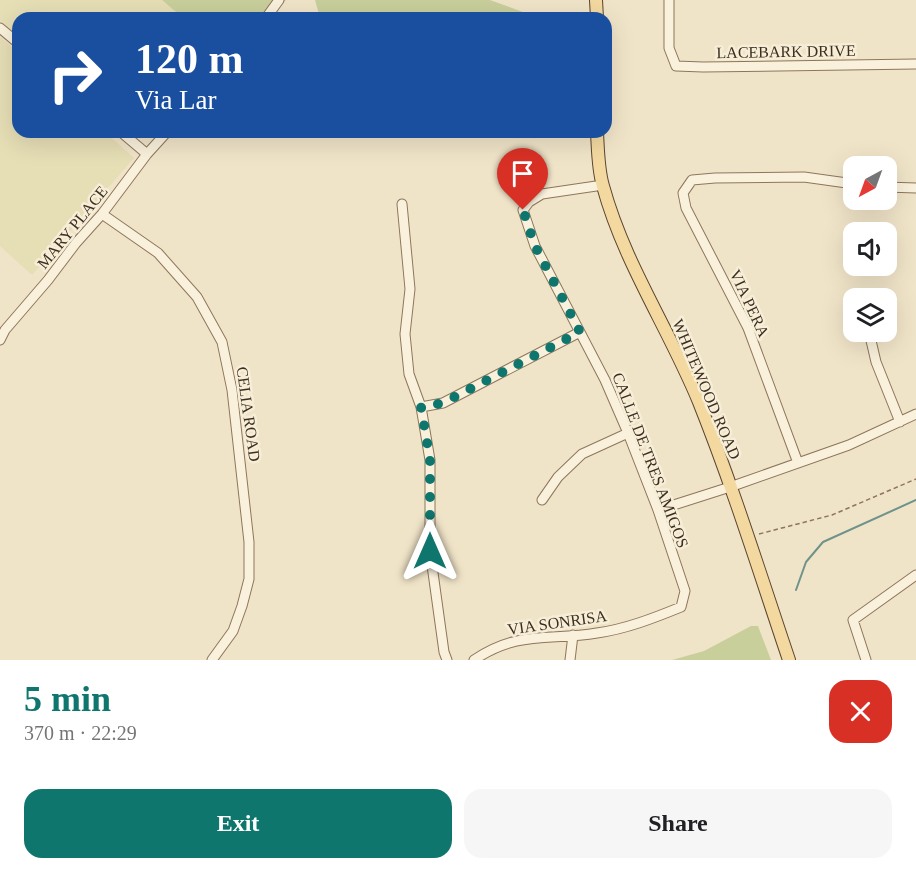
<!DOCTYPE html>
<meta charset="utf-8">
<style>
:root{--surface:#fff;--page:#f6f6f6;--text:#202124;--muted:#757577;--accent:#0f766e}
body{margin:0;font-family:Georgia,serif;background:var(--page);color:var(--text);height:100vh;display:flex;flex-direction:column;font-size:22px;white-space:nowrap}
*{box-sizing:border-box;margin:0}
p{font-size:20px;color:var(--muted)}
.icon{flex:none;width:33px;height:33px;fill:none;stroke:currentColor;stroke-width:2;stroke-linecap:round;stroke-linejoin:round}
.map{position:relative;height:660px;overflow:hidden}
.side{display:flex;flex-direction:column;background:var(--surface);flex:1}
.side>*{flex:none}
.hud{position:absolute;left:12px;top:12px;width:600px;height:126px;border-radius:18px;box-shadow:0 6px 24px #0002;background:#1a4fa0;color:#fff;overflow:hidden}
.needle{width:39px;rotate:221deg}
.controls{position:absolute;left:843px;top:156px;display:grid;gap:12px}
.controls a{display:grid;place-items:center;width:54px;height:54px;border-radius:12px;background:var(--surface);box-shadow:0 6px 24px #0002;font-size:30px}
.pin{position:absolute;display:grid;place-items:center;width:51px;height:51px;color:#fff;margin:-62px -26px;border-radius:50% 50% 50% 0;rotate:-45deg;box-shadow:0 0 6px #0007}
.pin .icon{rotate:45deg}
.me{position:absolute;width:66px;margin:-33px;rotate:0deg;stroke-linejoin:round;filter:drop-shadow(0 0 4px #0008)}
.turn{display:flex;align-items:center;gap:21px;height:126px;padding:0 24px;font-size:27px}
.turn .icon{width:78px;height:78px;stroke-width:2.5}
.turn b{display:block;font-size:42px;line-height:51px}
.round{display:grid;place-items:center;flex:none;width:63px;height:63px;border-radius:18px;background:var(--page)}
.summary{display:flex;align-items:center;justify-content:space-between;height:102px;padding:0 24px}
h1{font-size:36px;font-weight:700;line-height:45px;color:var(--accent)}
.primary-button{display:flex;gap:12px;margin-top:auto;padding:12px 24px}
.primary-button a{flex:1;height:69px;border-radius:18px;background:var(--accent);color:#fff;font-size:24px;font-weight:700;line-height:69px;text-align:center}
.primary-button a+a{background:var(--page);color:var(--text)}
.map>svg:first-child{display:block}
.farmland{fill:#e6deb5}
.green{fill:#c9cf9b}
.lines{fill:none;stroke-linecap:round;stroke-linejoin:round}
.stream{stroke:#6f938a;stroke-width:2}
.minor-casing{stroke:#8d765c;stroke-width:11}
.major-casing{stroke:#5b4430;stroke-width:14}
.path{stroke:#8d765c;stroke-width:1.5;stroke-dasharray:4.5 3;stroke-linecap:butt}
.minor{stroke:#faf1dc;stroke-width:9}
.major{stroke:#f3d9a0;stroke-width:12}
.route{stroke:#0f766e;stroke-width:10;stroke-dasharray:0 18}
.labels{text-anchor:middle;stroke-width:5;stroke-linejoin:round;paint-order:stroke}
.street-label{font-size:16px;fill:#3d2e20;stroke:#f7eed8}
</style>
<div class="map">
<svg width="916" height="660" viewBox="0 0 916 660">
<rect width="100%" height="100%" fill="#f0e4c8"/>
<path class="farmland" d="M0,0H162L183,18H18V37L0,21Z
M0,37L18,52V132H105L134,158L32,275L0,246Z"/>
<path class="green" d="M162,0H286L267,18H183Z
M315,0H490L539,18H320Z
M751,626H758L771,660H672L704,651Z"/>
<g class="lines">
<path class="stream" d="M796,590L806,562L823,542L916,500"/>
<g class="minor-casing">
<path id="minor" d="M669,0V48L676,66L703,67L916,64
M266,18L279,0
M0,28L18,43
M121,132L147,154
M886,187L916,188
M402,204L410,289L405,334L409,374L421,407L430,460V551L444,652L447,660
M102,214L158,253L197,297L222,342L232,390L249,542V579L242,606L233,631L212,660
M869,332L876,362L900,422
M0,340L5,330L48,280L76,243L102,214L147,154L167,132
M421,407L443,403L580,332
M798,463L748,328L686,208L683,193L692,180L715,178L804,177L854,184
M542,500L558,477L582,454L628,433
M658,510L730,487L849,445L916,414
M474,660C518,630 549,641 597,633C626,629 654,618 681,607L685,591L658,510L628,433L605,380L535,246L523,210L529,202L542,194L603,185
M570,660L573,635
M866,660L853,620L916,575"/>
</g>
<g class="major-casing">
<path id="major" d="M596,0L597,18
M597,132C598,150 598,169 603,186C624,263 669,329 699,402C733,487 760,574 789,660"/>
</g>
<path class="path" d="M759,534L832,515L916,479"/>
<use href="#minor" class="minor"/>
<use href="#major" class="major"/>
</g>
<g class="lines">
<path class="route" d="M430,551V460L421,407L443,403L580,332L535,246L523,210"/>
</g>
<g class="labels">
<g class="street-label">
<text transform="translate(786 51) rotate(-1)" y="6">LACEBARK DRIVE</text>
<text transform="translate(72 227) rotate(-51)" y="6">MARY PLACE</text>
<text transform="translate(750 303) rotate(65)" y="6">VIA PERA</text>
<text transform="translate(707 389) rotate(67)" y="6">WHITEWOOD ROAD</text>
<text transform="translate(249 414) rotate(82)" y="6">CELIA ROAD</text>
<text transform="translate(651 460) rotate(69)" y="6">CALLE DE TRES AMIGOS</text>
<text transform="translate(557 622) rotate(-8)" y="6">VIA SONRISA</text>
</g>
</g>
</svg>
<div class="controls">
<a><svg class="needle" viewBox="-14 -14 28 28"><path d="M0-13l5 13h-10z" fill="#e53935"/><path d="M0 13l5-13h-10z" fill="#757577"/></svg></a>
<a><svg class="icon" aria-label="sound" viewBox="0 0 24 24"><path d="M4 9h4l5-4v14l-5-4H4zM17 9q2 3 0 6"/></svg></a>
<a><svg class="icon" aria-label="layers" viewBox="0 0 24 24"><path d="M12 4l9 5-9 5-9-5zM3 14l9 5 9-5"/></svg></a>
</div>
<div class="pin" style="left:523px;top:210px;background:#d93025"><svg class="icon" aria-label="arrive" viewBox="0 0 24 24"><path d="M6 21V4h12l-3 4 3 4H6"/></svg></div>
<svg class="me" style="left:430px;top:551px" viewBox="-20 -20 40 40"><path d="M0-17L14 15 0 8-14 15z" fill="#0f766e" stroke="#fff" stroke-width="4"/></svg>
<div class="hud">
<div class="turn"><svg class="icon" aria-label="right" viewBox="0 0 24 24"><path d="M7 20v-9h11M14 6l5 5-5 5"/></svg><div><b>120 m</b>Via Lar</div></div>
</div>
</div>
<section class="side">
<div class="summary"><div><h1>5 min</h1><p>370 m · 22:29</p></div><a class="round" style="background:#d93025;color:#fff"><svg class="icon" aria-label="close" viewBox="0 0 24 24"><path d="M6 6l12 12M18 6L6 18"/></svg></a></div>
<div class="primary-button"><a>Exit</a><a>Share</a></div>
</section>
